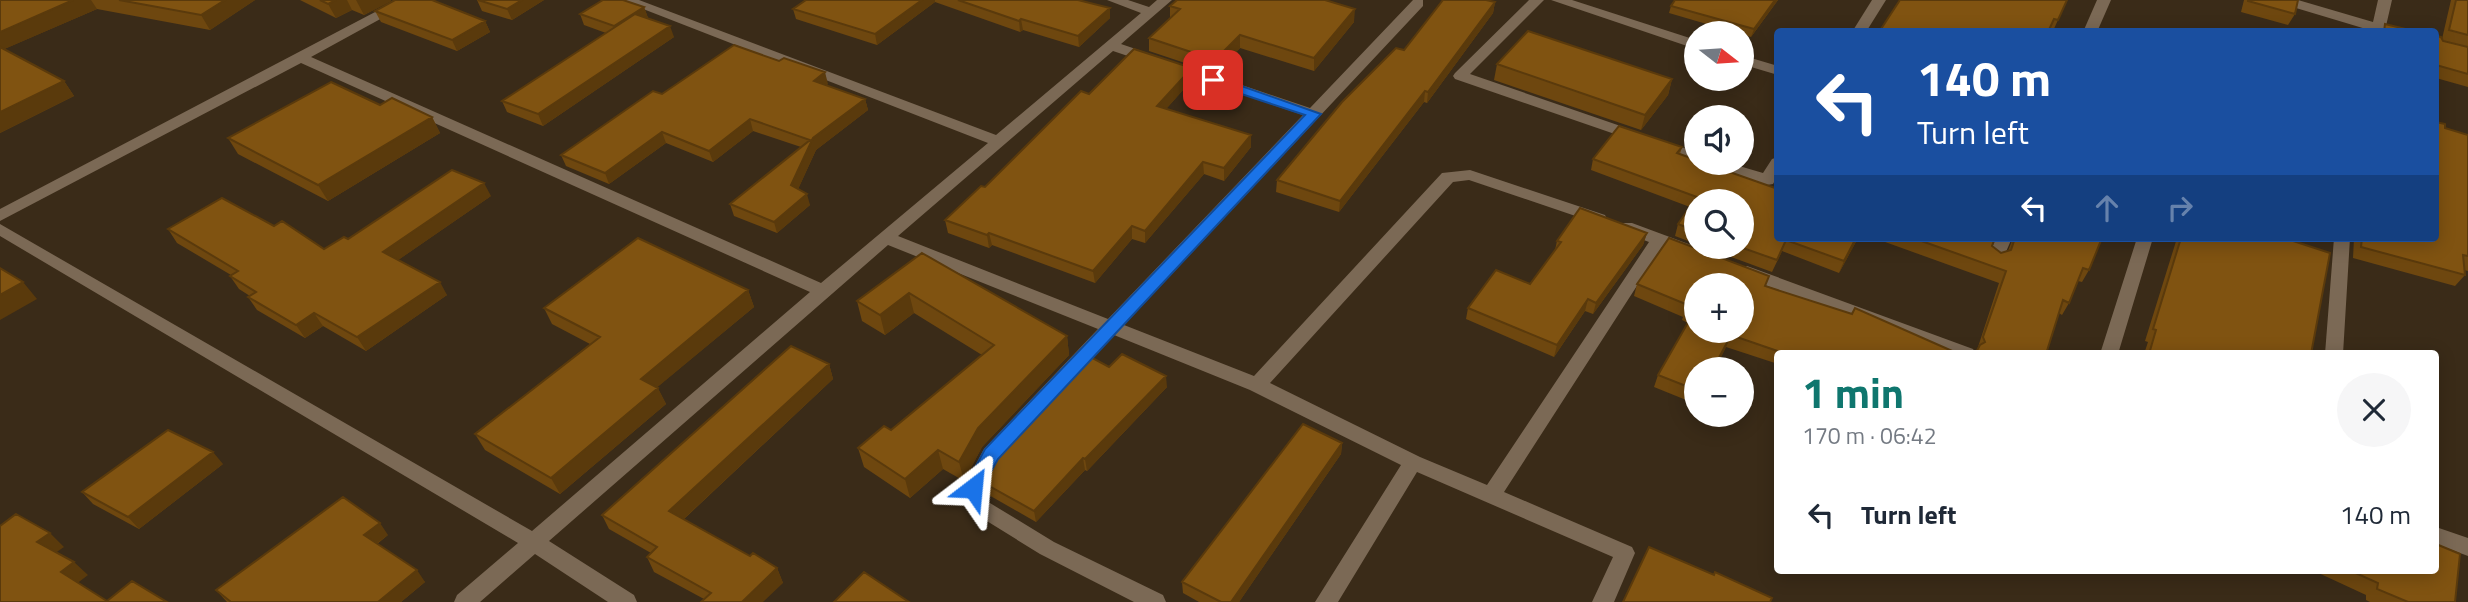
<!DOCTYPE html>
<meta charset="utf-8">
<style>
:root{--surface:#fff;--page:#f6f6f7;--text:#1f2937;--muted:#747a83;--accent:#0f766e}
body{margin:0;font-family:"Titillium Web",sans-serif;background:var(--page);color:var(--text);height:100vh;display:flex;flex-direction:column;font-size:26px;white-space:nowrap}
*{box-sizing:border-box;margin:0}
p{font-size:23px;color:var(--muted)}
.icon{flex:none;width:38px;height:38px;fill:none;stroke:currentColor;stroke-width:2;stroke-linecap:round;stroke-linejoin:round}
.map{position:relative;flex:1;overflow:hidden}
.side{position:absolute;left:1774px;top:350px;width:665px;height:224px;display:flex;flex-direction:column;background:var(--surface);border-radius:7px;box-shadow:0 4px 18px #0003}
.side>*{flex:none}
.guide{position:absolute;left:1774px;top:28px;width:665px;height:214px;border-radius:7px;box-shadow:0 4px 18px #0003;background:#1a4fa0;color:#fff;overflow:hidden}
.needle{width:46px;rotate:107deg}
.controls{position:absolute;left:1684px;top:21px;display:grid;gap:14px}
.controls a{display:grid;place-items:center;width:70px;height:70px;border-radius:50%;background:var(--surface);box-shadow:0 4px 18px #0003;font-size:35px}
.pin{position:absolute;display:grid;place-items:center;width:60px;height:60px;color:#fff;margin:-30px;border-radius:14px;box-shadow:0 4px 10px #0006}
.me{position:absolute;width:77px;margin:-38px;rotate:29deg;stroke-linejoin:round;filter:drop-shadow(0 0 5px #0008)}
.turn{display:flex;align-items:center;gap:24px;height:147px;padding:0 28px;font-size:32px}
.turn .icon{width:91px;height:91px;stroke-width:2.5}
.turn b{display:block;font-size:49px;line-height:60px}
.lanes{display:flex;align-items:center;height:66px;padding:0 28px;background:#0003;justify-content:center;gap:35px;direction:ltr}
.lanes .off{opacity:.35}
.round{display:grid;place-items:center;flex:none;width:74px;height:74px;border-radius:37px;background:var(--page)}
.head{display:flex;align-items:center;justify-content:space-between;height:119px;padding:0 28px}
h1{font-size:42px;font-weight:700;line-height:52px;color:var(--accent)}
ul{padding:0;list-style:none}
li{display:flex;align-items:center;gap:21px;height:91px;padding:0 28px}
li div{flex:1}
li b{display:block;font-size:26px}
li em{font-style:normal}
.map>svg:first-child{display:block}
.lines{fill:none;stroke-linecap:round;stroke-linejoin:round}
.street{fill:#7b6955;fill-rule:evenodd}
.wall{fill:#6e470f}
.shaded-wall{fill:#5a3a0c}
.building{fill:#805311;stroke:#5a3a0c;stroke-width:2;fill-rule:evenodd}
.route{fill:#1a73e8;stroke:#114b97;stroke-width:2}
</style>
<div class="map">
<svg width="2468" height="602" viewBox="0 0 2468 602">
<rect width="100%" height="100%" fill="#3a2b18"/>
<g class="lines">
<path class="street" d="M398,0H415L311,57L821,283L988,143L620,0H639L996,135L1141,13L1107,0H1128L1149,7L1157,0H1172L1121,44L1310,108L1413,0H1423V6L1124,325L1254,376L1442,173L1470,170L1605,215L1607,219L1605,223L1599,224L1469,180L1453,182L1270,383L1420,457L1487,485L1649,242L1620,231L1618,227L1620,223H1632L1694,246L1696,250L1694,254L1688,256L1662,247L1504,492L1632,547L1635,553L1614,602H1592L1613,557L1417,472L1338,602H1315L1401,465L1250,390L1114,335L998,459L983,488L985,500L1054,542L1163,595L1166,602H1134L1040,554L969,510L963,488L984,449L1098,329L888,245L549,541L634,595L637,602H608L535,554L480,602H454L457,595L518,543L0,236V224L532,531L810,292L301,63L0,221V209ZM1113,51L1303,115L1108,319L898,236Z
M1529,0H1544L1470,74L1696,152V162L1455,79L1453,76L1455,73Z
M1551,0H1572L1696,40V49Z
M1872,0H1886L1866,32H1852Z
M2097,0H2111L2097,32H2083Z
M2277,0H2298L2373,22L2378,0H2392L2386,26L2399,32H2376L2279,3Z
M1741,55L1778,66V75L1741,64Z
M1778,157V175L1773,184L1767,185L1707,166L1705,163H1729L1763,173L1772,159Z
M1996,238H2012L2002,261L1996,263L1988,257Z
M2137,238H2153L2118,354H2100Z
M2334,238H2350L2343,354H2325Z
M1747,266L1973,349L1976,354H1947L1741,276L1738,272Z
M2436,527L2468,538V556L2436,544Z"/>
</g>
<path class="wall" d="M0,0H255L210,30L97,9L4,49L64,81L74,96L0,133Z
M300,0H391V1L364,15L352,10L336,18Z
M477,0H544L512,20L482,11Z
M806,0H1078L1110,8V18L1079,47L1023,30L1020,32L935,2L877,45L796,19L793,9Z
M1778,0L1751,37L1669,13L1671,6Z
M2067,0L2053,31L2049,30L1879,32Z
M2244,0H2298L2295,14L2288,25L2241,12Z
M2451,0H2468V87L2436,78V36L2442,39Z
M1495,2L1493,13L1427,103L1424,102L1339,212L1276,192L1277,180L1404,50Z
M1170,6L1354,22L1314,71L1240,48L1217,71L1205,67L1203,69L1149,51V38L1170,18Z
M644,7L648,18L674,37L543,126L507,112L502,101L606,33L584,25L580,14Z
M375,11L485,21L490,32L457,51L381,22Z
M1497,64L1672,79L1668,95L1641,130L1494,80Z
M1192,68V80L1166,109L1251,147L1224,181L1204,174L1145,243L1132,239L1095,283L992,245L989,248L948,233L945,220L985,187L1089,94Z
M828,84L826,85L865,99L868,110L816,150L798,189L810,205L777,233L734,216L730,204L801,147L753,131L713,162L666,143L609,184L566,166L561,155L662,94Z
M380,105L432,117L440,133L328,201L238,154L228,138Z
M2445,128L2468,135V271L2464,270L2465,275L2455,286L2353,258L2354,238H2436Z
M1682,147L1680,154L1778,238H1858L1839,273L1782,251L1772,272L1704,247H1741L1696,201V244L1675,236L1678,224L1690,207L1591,170L1593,159Z
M491,196L398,260L447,295L366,351L323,326L305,338L257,310L248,297L250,296L239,289L230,276L231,275L177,243L168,229L274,226L324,249L348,239Z
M1647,233L1643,245L1593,314L1585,311L1554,357L1466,319L1468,308L1530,284L1555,250L1557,241Z
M1874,238H1995L1992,246L2001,253L2008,251L2013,238H2104L2099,245L2089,270L2082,282L2078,281L2069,303L2062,315L2059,313L1977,350L1999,283Z
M2177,238H2284L2311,354H2144L2148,342L2145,341Z
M922,253L1067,336L1069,355L982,447L964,481L943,469L910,498L864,467L858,448L891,430L982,355L914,313L885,335L862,321L857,301Z
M1637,284L1765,286L1959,354H1778V364L1726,347L1715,369H1696V404L1654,387L1658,375L1688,323L1682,320L1683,317L1634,296Z
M748,290L754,307L657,387L666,404L560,494L485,450L475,434L590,344L552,324L544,308Z
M829,364L833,379L684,519L750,556L777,568L783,583L704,599L654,572L647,557L651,553L609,529L602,515Z
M1109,367L1167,387L1087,471L1085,470L1036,522L987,494L983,477Z
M1342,443L1341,454L1239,602H1199L1183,593L1182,582Z
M223,464L139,529L93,504L82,492Z
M388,535L377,544L425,582L401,602H227L216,590Z
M2312,570H2436L2455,602H2370L2366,600V595Z"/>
<path class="shaded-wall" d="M73,0H91L97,9L0,51V32Z
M225,0H255L210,30L201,15Z
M336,0H347L352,10L336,18L328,4Z
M356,0H391V1L364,15Z
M522,0H544L512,20L507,9Z
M922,0H935V2L877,45L875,34Z
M1775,0H1778L1751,37L1754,29Z
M1495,2L1493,13L1427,103L1428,92Z
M644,7L648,18L618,37L614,26Z
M1110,8V18L1079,47L1078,36Z
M1355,9L1354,22L1314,71V58Z
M1021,19L1023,30L1020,32L1019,21Z
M485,21L490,32L457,51L452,40Z
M670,26L674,37L543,126L538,114Z
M1240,35V48L1217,71V58Z
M1204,54L1205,67L1203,69V56Z
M1192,68V80L1158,118L1157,106Z
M825,72L828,84L817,92L814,81Z
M1672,79L1668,95L1641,130L1645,115Z
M64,81L74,96L0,133V112Z
M1425,91L1424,102L1339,212L1340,201Z
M865,99L868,110L816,150L795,196L791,185L813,138Z
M432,117L440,133L328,201L318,185Z
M750,119L753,131L713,162L709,151Z
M662,132L666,143L609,184L605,173Z
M1251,135V147L1224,181V168Z
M1203,162L1204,174L1145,243V231Z
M484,183L491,196L391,265L383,252Z
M807,194L810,205L777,233L774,222Z
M1132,226V239L1095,283L1093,271Z
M989,233L992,245L989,248L987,235Z
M1647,233L1643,245L1593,314L1596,303Z
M1856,238H1858L1839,273L1844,261Z
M23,282L37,299L0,320V295Z
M440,282L447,295L366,351L357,337Z
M748,290L754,307L648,395L641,379Z
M909,293L914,313L885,335L880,315Z
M1588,299L1585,311L1554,357L1557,345Z
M314,313L323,326L305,338L296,325Z
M1731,335L1726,347L1715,369H1713Z
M1067,336L1069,355L982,447L964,481L959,462L978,428Z
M829,364L833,379L676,526L669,511Z
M1166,376L1167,387L1087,471L1085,459Z
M658,388L666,404L560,494L551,478Z
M1342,443L1341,454L1239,602H1231Z
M938,450L943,469L910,498L905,479Z
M213,452L223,464L139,529L128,517Z
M1083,458L1085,470L1036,522L1034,511Z
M380,523L388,535L372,547L364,535Z
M50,533L64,547L51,556L37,542Z
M74,562L88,575L75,585L61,572Z
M777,568L783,583L763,602H742Z
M417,570L425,582L401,602H378Z"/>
<path class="building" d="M0,0H73L0,32Z
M119,0H225L201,15Z
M320,0H336L328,4Z
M395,0H432L485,21L452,40L375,11Z
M478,0H522L507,9Z
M603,0H623L644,7L614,26L580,14Z
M806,0H922L875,34L793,9Z
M958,0H1078L1110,8L1078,36L1021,19L1019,21Z
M1177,0H1325L1355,9L1314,58L1240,35L1217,58L1204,54L1203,56L1149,38L1180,9L1170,6Z
M1443,0H1486L1495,2L1428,92L1425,91L1340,201L1277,180L1342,102L1396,48L1404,50Z
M1675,0H1775L1754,29L1671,6Z
M1900,0H2067L2058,20L2054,19L2048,32H1879Z
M2248,0H2298L2295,14L2248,1Z
M2456,0H2468V35L2449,30Z
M635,14L670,26L538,114L502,101Z
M2385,24L2418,32H2384Z
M1528,31L1672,79L1645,115L1497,64Z
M2436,36L2441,37L2443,41L2468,47V74L2436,65Z
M734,45L779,61L784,58L825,72L814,81L865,99L813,138L791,185L807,194L774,222L730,204L810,140L750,119L709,151L662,132L605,173L561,155L653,91L662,94Z
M0,47L64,81L0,112Z
M1134,49L1192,68L1157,106L1251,135L1224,168L1203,162L1145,231L1132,226L1093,271L989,233L987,235L945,220L981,186L985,187L1081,91L1089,94Z
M331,82L380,105L392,98L432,117L318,185L228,138Z
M2436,122L2445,124V128L2468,135V256L2463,255L2465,275L2361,247L2362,238H2436Z
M1619,126L1682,147L1677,153L1696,160V163H1704L1778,189V238H1856L1844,261L1786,240L1777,260L1740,247H1741V201H1696V231L1678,224L1697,197L1593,159Z
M452,170L484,183L383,252L440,282L357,337L314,313L296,325L248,297L256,292L230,276L238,271L168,229L222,198L274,226L282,221L324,249L344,237L348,239Z
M1580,208L1647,233L1596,303L1588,299L1557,345L1468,308L1496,270L1530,284L1561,242L1557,241Z
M638,238L748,290L641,379L658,388L551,478L475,434L600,337L544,308Z
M1669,238L1769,276L1765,286L1852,314L1855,308L1959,354H1786L1731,335L1713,369H1696V390L1658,375L1694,312L1686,309L1688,305L1637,284ZM1696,285H1741V331H1696Z
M1913,238H1995L1992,246L2001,253L2011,250L2015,238H2102L2089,270L2083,268L2069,303L2063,300L2046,354H1975L1980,345L1985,342L1983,337L2006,271Z
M2181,238H2284L2330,253L2311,354H2149L2156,330L2153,329Z
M922,253L1067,336L978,428L959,462L938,450L905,479L858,448L884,426L891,430L994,345L909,293L880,315L857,301Z
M0,268L23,282L0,295Z
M791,346L829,364L669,511L750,556L753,553L777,568L742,602H701L711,593L647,557L657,547L602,515Z
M1122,354L1166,376L1085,459L1083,458L1034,511L984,483L983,477L998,449L1087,355L1109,367Z
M1303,424L1342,443L1231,602H1221L1182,582Z
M168,430L213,452L128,517L82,492Z
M343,497L380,523L364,535L417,570L378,602H231L216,590Z
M16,514L50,533L37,542L74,562L61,572L107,601L132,581L167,602H0V526Z
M2436,544L2460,554L2455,602H2408L2377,589L2378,583L2349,570H2436Z
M1649,547L1714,575L1715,572L1772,598L1770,602H1623Z
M864,572L909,602H834Z"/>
<path class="route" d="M1213,76L1321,114L998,459L979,493L973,495L966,493L964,488L985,449L1305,115L1208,83L1206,80Z"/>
</svg>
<div class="controls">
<a><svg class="needle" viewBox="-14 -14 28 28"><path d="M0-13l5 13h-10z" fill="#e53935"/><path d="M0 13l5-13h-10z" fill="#747a83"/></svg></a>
<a><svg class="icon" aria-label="sound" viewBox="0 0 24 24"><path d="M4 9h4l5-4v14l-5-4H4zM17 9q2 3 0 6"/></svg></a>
<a><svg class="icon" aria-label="search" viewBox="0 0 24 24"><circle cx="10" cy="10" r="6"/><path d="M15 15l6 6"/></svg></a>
<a>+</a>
<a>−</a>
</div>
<div class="pin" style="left:1213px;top:80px;background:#d93025"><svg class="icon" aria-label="arrive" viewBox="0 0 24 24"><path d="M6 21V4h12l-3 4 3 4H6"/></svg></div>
<svg class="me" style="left:973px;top:488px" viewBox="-20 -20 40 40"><path d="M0-17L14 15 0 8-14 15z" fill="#1a73e8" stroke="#fff" stroke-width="4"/></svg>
<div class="guide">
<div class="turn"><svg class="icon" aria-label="left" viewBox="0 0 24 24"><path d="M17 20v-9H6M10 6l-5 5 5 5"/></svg><div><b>140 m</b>Turn left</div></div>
<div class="lanes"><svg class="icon" aria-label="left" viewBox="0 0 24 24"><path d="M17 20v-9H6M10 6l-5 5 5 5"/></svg><svg class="icon off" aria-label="ahead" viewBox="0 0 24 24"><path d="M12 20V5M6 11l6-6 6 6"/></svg><svg class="icon off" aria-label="right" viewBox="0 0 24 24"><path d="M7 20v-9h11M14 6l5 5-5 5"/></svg></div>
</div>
<section class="side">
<div class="head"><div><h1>1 min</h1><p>170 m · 06:42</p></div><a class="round"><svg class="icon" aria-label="close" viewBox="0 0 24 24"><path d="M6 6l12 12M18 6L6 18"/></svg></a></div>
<ul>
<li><svg class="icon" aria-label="left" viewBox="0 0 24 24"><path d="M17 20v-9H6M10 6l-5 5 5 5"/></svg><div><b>Turn left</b></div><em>140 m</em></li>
</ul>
</section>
</div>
